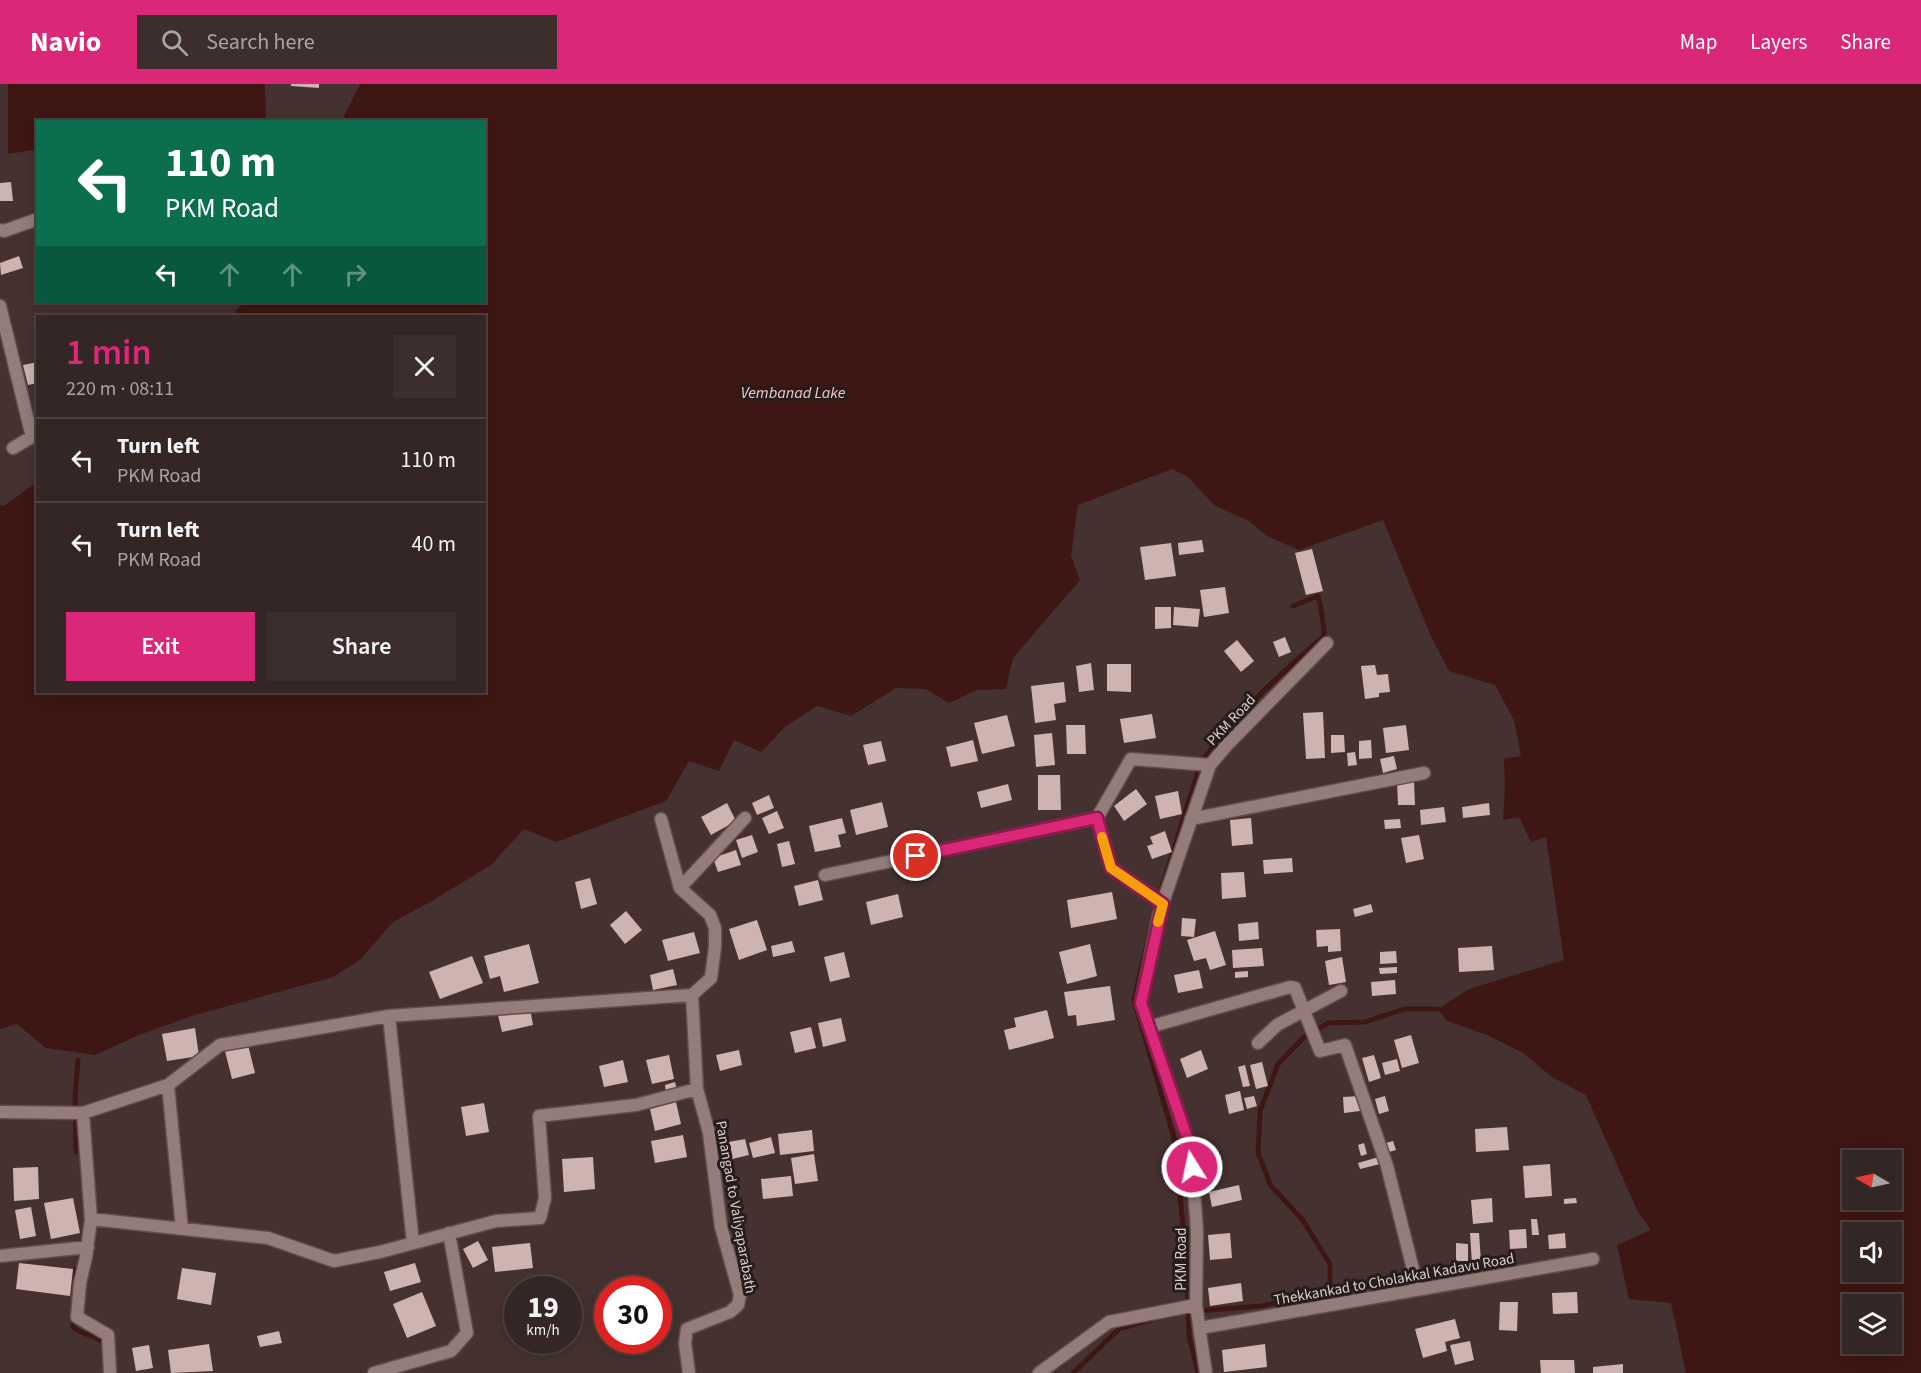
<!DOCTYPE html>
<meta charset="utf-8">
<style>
:root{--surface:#342624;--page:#3c2e2c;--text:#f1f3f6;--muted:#a9a5a6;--line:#4e4341;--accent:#db2777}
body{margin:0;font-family:"Source Sans 3",sans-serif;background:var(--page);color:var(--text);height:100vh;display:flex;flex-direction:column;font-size:22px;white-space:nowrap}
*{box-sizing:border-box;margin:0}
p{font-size:20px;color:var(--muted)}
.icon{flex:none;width:33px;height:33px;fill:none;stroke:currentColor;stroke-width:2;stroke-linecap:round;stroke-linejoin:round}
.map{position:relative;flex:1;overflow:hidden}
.sheet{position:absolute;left:36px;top:231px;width:450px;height:378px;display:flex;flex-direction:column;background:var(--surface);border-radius:0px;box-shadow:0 3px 15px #0003,0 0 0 2px var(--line)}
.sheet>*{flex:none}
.banner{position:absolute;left:36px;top:36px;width:450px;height:183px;border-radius:0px;box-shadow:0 3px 15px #0003,0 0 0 2px var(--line);background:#0b6e4f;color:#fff;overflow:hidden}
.needle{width:39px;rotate:279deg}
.buttons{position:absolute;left:1842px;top:1066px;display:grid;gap:12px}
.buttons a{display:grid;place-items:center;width:60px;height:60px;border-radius:0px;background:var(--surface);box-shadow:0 3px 15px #0003,0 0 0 2px var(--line);font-size:30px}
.speed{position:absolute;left:504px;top:1192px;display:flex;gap:12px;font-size:30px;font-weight:700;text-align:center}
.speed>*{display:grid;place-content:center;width:78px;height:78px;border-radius:50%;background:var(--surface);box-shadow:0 3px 15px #0003,0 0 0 2px var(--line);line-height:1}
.speed small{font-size:15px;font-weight:400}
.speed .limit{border:9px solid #d22;background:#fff;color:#111}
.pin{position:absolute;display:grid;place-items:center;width:51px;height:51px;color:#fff;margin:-26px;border:3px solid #fff;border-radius:50%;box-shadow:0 2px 6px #0007}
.me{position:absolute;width:66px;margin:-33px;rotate:350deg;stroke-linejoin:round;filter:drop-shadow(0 0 4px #0008)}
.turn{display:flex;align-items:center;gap:21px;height:126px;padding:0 30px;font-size:27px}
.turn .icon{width:78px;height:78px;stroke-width:2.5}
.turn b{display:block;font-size:42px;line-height:51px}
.lanes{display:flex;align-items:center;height:57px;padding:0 30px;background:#0003;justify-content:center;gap:30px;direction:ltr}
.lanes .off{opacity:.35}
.round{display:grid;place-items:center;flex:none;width:63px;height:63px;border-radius:0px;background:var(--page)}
.headline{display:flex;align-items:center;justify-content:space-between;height:102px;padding:0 30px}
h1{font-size:36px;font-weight:600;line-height:45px;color:var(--accent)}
.action{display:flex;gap:12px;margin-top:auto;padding:12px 30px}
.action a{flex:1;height:69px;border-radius:0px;background:var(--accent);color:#fff;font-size:24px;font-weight:600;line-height:69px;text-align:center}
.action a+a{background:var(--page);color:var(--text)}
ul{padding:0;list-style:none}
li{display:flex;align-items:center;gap:18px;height:84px;padding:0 30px;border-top:2px solid var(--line)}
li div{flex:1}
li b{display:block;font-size:22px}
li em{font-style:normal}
header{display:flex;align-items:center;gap:36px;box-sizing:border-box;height:84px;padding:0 30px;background:var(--accent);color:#fff}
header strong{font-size:28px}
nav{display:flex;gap:33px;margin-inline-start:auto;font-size:21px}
.search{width:420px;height:54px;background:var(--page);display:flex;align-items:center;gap:15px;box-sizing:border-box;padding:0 21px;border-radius:0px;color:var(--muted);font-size:22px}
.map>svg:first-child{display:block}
.water{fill:#3e1613;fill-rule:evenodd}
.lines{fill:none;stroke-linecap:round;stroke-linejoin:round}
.stream{stroke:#3e1613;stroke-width:5}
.building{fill:#cdb4b1}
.street-casing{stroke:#604e4c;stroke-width:15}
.street{stroke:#937c79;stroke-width:12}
.route-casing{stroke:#8e194d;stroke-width:15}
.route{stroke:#db2777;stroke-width:10}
.slow{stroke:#f59e0b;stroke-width:10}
.labels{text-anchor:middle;stroke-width:6;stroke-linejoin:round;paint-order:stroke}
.street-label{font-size:15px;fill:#dccfcd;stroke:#251c1b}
.water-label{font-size:16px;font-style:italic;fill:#f8c7c2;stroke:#251c1b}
</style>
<header>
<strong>Navio</strong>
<div class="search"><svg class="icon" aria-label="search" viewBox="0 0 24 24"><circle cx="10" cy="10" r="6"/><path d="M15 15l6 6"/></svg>Search here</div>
<nav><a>Map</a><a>Layers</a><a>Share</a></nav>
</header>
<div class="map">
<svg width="1921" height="1289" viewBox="0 0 1921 1289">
<rect width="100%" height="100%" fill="#453230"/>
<path class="water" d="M8,0H265L266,37L38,38L37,77L33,66L8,70Z
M360,0H1921V1289H1686L1671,1219L1629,1215L1617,1161L1651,1146L1638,1128L1586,1011L1552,993L1523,969L1487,951L1447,937L1438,925L1469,905L1564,876L1546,753L1531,758L1519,733L1503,736L1505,702L1504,675L1521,672L1514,636L1495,601L1449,587L1430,550L1383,436L1299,466L1267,452L1249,437L1214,421L1188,393L1172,385L1078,421L1071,472L1080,496L1013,574L1006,605L977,606L949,619L926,605L896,604L851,632L817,622L785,643L761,668L734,656L719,687L689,677L666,717L556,758L524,745L491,781L430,818L393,838L360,876L333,893L195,931L139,951L95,971L46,964L17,940L0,945V421L4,422L37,398L38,608H484V232H231L244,218H484V38L343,37L344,32ZM1852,1077H1892V1116H1852ZM1852,1149H1892V1188H1852ZM1852,1221H1892V1260H1852Z"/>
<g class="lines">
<path class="stream" d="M1205,673C1237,629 1283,588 1324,552C1325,548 1320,518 1318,512L1293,522
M1153,832L1200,681
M1150,847L1134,916L1179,1071L1180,1112L1187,1182L1189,1252L1198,1289
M76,1068L75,1012L78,976
M75,1197L76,1185
M1196,1227L1261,1222L1330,1208V1180L1302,1135L1271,1102L1258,1069L1260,1027L1278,980L1303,954L1328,939L1365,938L1404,925H1438
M73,1230V1243C83,1252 97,1250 105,1261
M1073,1289L1119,1245L1152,1235"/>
</g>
<path class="building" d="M291,0H319V4L291,2Z
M11,98L13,117H0V99Z
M19,172L23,184L1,191L0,179Z
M38,278V299L28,301L23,281Z
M1202,456L1204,468L1179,471L1178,459Z
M1171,459L1176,492L1145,496L1140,463Z
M1312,465L1323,507L1306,511L1295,469Z
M1225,503L1229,529L1204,533L1200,506Z
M1155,523H1171V544L1155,545Z
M1174,523L1200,525L1198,543L1173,541Z
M1285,553L1291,568L1279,573L1273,558Z
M1237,556L1254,577L1241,588L1224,567Z
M1091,579L1094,606L1079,608L1076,582Z
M1107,580H1131V608L1107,607Z
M1375,581L1377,591L1388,590L1390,608L1379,609V613L1365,615L1361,582Z
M1064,598L1066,618L1054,620L1056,636L1035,639L1031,602Z
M1323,628L1325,674L1306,675L1303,629Z
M1152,630L1156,654L1124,659L1120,635Z
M1007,631L1015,662L982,670L974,639Z
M1066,641H1085L1086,670H1067Z
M1406,641L1409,666L1386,669L1383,644Z
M1052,649L1055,681L1036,683L1034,651Z
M1331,651H1344L1345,668L1331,669Z
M973,656L978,677L951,683L946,663Z
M1371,656L1372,674L1359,675V657Z
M881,657L886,677L868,681L863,661Z
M1355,668L1357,681L1348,682L1347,669Z
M1394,672L1397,685L1383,689L1380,675Z
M1038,691H1060L1061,726H1038Z
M1414,697L1415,721H1398L1397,698Z
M1008,700L1012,716L981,724L977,708Z
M1136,705L1147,720L1124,737L1114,722Z
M1178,707L1182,730L1160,735L1155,712Z
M769,711L774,724L757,731L752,719Z
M882,718L888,743L856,751L850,726Z
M727,719L736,737L711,751L701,733Z
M1489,719L1490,731L1463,734L1462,723Z
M1444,723L1446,738L1421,741L1420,726Z
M777,727L784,744L769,750L762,734Z
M842,734L846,749L838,751L841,763L815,768L809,742Z
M1251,734L1253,760L1232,762L1230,736Z
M1400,735L1401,744L1385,745L1384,736Z
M1165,747L1172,768L1152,775L1147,762L1153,760L1150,753Z
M752,751L758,768L742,774L736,756Z
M1419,751L1424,775L1406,779L1401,754Z
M789,757L795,780L782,783L777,760Z
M736,766L741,781L718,788L713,774Z
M1292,774L1293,788L1264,790L1263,776Z
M1244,788L1246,813L1222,815L1221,789Z
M590,794L597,820L581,825L575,798Z
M818,796L823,816L799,822L794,802Z
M1112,808L1117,835L1071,844L1067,816Z
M898,810L903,833L871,841L866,818Z
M1371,820L1373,828L1355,833L1353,825Z
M626,827L642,846L625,860L610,841Z
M1182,834L1196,835L1194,853L1181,852Z
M757,836L767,866L739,876L729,845Z
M1258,838L1259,855L1239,857L1238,840Z
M1340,845L1341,867L1328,868V862L1317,863L1316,846Z
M1215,847L1226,881L1210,886L1206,874L1194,877L1187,856Z
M694,848L700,869L668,877L662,856Z
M792,857L795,868L773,873L771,862Z
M529,860L539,899L504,908L500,892L490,895L484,872Z
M1090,860L1097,892L1067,900L1059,868Z
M1492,862L1494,886L1459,888L1458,864Z
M1262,864L1264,882L1233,884L1232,866Z
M1396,867L1397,879L1380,880V868Z
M844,868L850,893L830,898L824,873Z
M472,872L483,899L440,915L429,888Z
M1342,873L1346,898L1329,901L1325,877Z
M1397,883V889L1380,890L1379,884Z
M673,885L677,901L653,906L650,891Z
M1199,886L1203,904L1178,909L1174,891Z
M1248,887V893L1235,894V888Z
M1395,896L1396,910L1372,912L1371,898Z
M1110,902L1115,936L1077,942L1076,931L1068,932L1064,908Z
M530,924L533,941L502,948L498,931Z
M1047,926L1054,954L1009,966L1004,946L1016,943L1014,934Z
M841,934L846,957L823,963L818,939Z
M811,943L816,964L795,969L790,948Z
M195,944L199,972L167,977L162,950Z
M1411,951L1419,979L1402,984L1394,956Z
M248,961L255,989L232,995L225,967Z
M739,966L742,981L720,987L716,971Z
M1201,966L1208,985L1187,994L1180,975Z
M669,971L674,995L652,1000L646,976Z
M1374,971L1381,994L1369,998L1362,974Z
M1397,975L1400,987L1385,991L1382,979Z
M623,976L628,998L604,1003L599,982Z
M1262,978L1268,1002L1256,1005L1250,981Z
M1245,981L1250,1002L1243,1003L1238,983Z
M675,998L677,1006L666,1008L665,1001Z
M1240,1007L1244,1026L1229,1030L1225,1011Z
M1254,1012L1257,1022L1247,1025L1244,1014Z
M1359,1012L1360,1027L1344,1029L1343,1013Z
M1385,1012L1389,1027L1379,1030L1375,1015Z
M676,1018L681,1040L655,1047L650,1025Z
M484,1019L489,1048L466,1052L461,1023Z
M1507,1043L1509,1066L1476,1068L1475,1045Z
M812,1046L814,1067L780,1071L778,1050Z
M683,1051L687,1073L655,1079L651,1057Z
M771,1053L775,1069L753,1074L749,1059Z
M745,1055L749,1071L732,1075L728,1058Z
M1393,1057L1396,1066L1389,1068L1386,1059Z
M1364,1059L1367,1070L1361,1072L1358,1061Z
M814,1070L818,1097L795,1100L791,1074Z
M1382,1072L1384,1079L1360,1085L1358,1079Z
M593,1073L595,1105L564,1108L562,1075Z
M1550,1080L1552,1112L1525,1114L1523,1082Z
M38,1083L39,1115L14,1117L13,1084Z
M791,1092L793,1112L763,1115L761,1095Z
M1239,1101L1242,1116L1212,1123L1209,1108Z
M73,1114L80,1149L51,1155L44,1119Z
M1492,1114L1493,1138L1473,1140L1471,1116Z
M1576,1114L1577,1119L1564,1120V1115Z
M31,1123L36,1152L20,1155L15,1126Z
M1531,1135H1537L1539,1151H1532Z
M1526,1145L1527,1164L1510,1165L1509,1146Z
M1230,1149L1232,1174L1210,1176L1208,1151Z
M1470,1149H1479L1481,1178L1472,1179Z
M1565,1149L1566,1164L1549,1165L1548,1151Z
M478,1157L488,1176L473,1184L463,1165Z
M530,1159L533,1184L495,1188L492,1163Z
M1456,1159L1468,1160V1177H1456Z
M19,1179L73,1185L70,1212L16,1205Z
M415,1179L421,1198L390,1207L384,1188Z
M182,1184L216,1189L211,1221L177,1215Z
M1241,1199L1243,1217L1210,1222L1208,1204Z
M422,1208L436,1242L407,1254L393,1220Z
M1577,1208L1578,1229L1553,1230L1552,1209Z
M1500,1218H1518L1517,1247L1499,1246Z
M1455,1235L1460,1254L1445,1258L1447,1267L1423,1274L1415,1245Z
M279,1247L282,1259L260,1263L257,1252Z
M1470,1257L1474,1276L1455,1281L1450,1261Z
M209,1260L213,1287L171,1289L168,1266Z
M1265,1260L1267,1283L1224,1288L1222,1266Z
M149,1261L153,1284L136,1287L132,1264Z
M1540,1276H1574L1575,1289H1541Z
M1623,1280V1289H1593V1283Z"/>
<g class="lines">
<g class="street-casing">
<path id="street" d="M0,146L4,147L38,135
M0,222L32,353L13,364
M1097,734L1131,675L1210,681
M661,735L680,804L710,831L715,844V863L711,894L692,911L697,1005
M1191,735L1424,689
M825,791L1097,734L1111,784L1163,820
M680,804L745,734
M389,932L413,1159
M1149,943L1290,903L1295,904L1320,967L1345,961L1387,1082L1418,1205
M1258,959L1277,941L1341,907
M168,1001L220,961L389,932L692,911
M0,1028L83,1029L168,1001L182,1145
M83,1029L91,1135L86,1173L80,1199L77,1233L108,1251L110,1289
M91,1135L268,1154L334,1177L380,1168L496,1137L540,1134L545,1114L539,1032L636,1021L697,1005L709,1049L721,1143L740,1211L738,1221L730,1228L687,1245L685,1259L689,1289
M0,1172L88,1163
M1200,1244L1593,1175
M374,1289L451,1267L467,1249L449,1149
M1039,1289L1109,1238L1196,1221
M1206,1289L1196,1221L1197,1147L1191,1065L1141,919L1159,830L1210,681L1227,661L1327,559"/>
</g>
<use href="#street" class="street"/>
</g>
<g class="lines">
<g class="route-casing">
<path id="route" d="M916,772L1097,734L1111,784L1163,820L1141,919L1191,1065L1192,1083"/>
</g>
<use href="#route" class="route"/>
<path class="slow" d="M1102,753L1111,784L1163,820L1158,838"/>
</g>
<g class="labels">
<g class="street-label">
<text transform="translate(1231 636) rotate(-47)" y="5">PKM Road</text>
<text transform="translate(736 1123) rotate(80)" y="5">Panangad to Valiyaparabath</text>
<text transform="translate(1181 1175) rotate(-90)" y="5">PKM Road</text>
<text transform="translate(1394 1195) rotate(-10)" y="5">Thekkankad to Cholakkal Kadavu Road</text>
</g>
<g class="water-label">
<text x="793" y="314">Vembanad Lake</text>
</g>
</g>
</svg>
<div class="buttons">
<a><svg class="needle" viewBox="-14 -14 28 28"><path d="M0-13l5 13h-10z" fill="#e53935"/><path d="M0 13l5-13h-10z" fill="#a9a5a6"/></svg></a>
<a><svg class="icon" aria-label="sound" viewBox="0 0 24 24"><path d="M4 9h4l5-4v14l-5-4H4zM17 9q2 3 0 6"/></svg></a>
<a><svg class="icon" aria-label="layers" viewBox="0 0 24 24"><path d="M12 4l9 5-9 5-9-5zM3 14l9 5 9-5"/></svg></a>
</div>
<div class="speed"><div>19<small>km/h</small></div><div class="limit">30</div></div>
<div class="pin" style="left:916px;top:772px;background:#d93025"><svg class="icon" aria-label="arrive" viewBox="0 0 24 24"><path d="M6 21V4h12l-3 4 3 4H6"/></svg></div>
<svg class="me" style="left:1192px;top:1083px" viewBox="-20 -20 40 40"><circle r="17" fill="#db2777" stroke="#fff" stroke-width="3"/><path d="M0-11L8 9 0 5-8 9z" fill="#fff"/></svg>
<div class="banner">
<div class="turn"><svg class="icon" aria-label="left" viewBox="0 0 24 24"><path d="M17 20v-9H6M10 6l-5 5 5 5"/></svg><div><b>110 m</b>PKM Road</div></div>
<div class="lanes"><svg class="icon" aria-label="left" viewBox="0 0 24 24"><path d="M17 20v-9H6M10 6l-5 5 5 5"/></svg><svg class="icon off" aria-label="ahead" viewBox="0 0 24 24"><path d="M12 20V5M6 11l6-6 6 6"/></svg><svg class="icon off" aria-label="ahead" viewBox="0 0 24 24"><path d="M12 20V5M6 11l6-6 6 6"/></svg><svg class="icon off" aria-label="right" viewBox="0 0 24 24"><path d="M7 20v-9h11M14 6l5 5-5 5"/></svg></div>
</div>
<section class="sheet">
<div class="headline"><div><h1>1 min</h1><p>220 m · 08:11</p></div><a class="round"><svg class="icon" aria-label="close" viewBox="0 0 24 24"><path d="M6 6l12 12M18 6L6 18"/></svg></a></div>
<ul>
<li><svg class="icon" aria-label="left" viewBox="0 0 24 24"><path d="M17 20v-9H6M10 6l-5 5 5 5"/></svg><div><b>Turn left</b><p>PKM Road</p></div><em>110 m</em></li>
<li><svg class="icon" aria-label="left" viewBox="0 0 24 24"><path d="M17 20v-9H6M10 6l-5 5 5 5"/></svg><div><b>Turn left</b><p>PKM Road</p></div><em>40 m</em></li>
</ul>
<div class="action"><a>Exit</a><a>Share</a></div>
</section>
</div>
